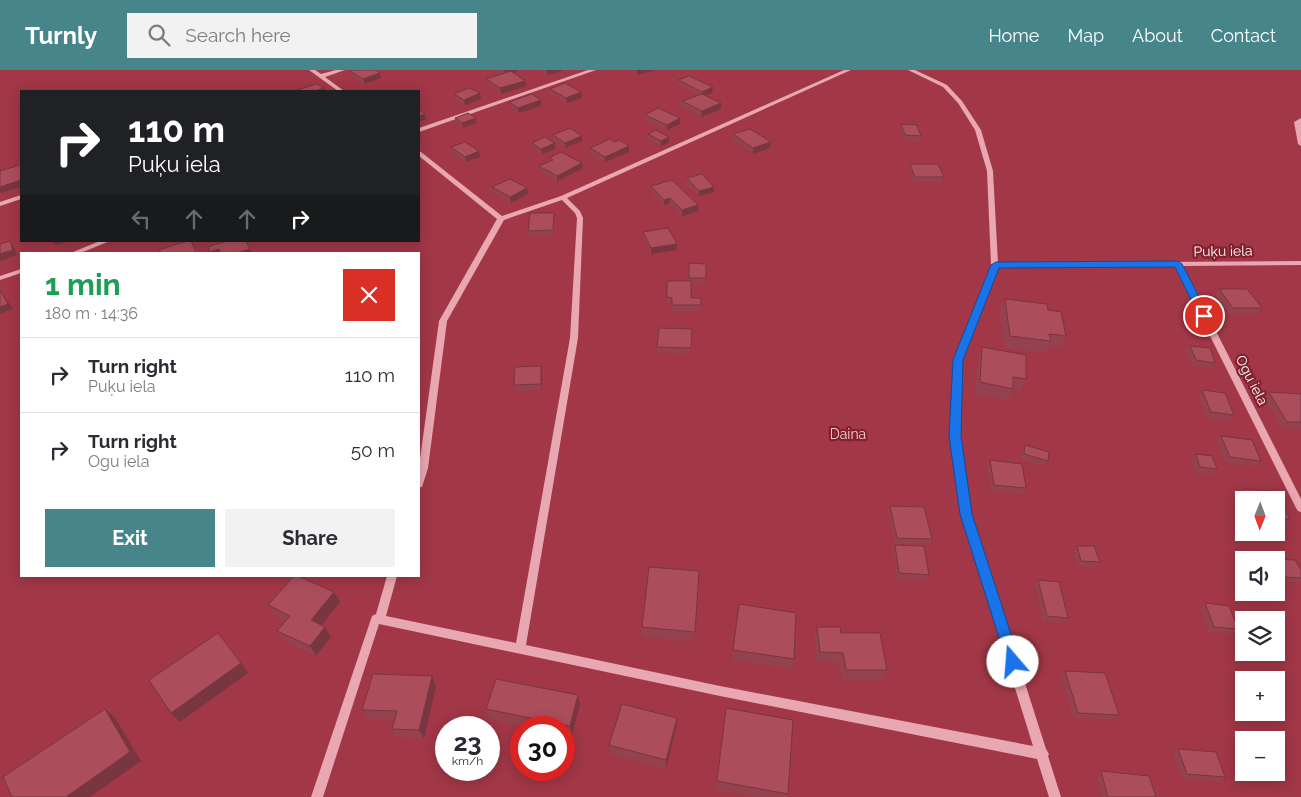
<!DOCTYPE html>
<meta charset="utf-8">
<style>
:root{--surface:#fff;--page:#f2f2f3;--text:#2b2b33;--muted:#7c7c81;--line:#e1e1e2;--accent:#46858a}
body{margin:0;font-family:Raleway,sans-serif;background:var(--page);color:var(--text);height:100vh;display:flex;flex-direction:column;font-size:19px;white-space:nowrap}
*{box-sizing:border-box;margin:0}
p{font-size:16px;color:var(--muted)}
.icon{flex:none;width:28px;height:28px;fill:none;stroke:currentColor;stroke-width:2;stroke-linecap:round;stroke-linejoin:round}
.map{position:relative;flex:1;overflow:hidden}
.drawer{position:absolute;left:20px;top:182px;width:400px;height:325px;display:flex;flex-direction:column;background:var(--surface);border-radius:0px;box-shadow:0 2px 12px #0003}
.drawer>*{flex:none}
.top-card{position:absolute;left:20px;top:20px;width:400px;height:152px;border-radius:0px;box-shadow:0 2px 12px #0003;background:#202124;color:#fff;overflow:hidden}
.needle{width:32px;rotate:181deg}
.buttons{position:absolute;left:1235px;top:421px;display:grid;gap:10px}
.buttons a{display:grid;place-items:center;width:50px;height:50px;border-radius:0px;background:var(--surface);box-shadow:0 2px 12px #0003;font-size:25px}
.speed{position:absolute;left:435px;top:646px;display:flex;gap:10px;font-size:25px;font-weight:700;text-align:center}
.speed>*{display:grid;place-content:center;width:65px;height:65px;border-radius:50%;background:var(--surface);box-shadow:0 2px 12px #0003;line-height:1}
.speed small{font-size:12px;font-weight:400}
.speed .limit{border:8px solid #d22;background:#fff;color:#111}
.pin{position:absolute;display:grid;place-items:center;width:42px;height:42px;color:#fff;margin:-21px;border:2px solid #fff;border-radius:50%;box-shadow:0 1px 5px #0007}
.me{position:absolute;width:55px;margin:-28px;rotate:342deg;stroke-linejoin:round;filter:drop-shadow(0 0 4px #0008)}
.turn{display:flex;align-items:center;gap:18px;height:105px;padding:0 25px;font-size:22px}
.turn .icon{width:65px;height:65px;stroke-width:2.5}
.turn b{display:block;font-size:35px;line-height:42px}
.lanes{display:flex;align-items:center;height:48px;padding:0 25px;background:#0003;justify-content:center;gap:25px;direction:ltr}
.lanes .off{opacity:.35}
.round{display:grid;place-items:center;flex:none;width:52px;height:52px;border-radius:0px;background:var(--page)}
.headline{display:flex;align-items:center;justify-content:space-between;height:85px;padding:0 25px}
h1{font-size:30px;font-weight:700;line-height:38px;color:#1e9e55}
.button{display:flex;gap:10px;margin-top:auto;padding:10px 25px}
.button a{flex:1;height:58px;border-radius:0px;background:var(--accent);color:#fff;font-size:20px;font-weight:700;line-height:58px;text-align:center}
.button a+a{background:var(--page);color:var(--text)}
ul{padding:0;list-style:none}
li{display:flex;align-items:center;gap:15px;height:75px;padding:0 25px;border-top:1px solid var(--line)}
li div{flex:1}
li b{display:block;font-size:19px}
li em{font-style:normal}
header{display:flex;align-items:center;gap:30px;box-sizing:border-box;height:70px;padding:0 25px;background:var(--accent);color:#fff}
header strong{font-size:24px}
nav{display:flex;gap:28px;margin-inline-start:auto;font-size:18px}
.search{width:350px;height:45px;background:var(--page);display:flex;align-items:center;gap:12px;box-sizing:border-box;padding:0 18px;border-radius:0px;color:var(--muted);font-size:19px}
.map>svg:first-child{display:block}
.green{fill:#a13747;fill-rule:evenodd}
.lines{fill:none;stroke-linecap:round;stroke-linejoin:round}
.minor{fill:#e8a7b1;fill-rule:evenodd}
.wall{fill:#94424f}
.shaded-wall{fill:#783640}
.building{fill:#ac4d5c;stroke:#783640}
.route{fill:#1a73e8;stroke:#114b97}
.labels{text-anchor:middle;stroke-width:4.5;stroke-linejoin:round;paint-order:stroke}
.street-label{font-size:14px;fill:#fff;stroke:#82202e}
.park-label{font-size:14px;fill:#f6cbd2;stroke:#82202e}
</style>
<header>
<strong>Turnly</strong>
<div class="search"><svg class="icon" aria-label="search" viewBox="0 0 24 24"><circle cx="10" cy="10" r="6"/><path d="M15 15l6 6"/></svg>Search here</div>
<nav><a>Home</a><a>Map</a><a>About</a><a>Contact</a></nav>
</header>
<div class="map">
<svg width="1301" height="727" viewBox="0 0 1301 727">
<rect width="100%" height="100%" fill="#82202e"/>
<path class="green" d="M0,0H1301V727H0ZM21,21H419V171H21ZM21,184H419V506H21ZM1244,430H1276V462H1244ZM1244,490H1276V522H1244ZM1244,550H1276V582H1244ZM1244,610H1276V642H1244ZM446,658H489V700H446ZM521,658H564V700H521ZM1244,670H1276V702H1244Z"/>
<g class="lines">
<path class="minor" d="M309,0H315L321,4L336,0H345L325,7L344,21H338Z
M588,0H596L419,62V58Z
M844,0H851L567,128L580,141L583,148L578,268L526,575L720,616L1033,676L961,444L951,366L954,290L991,195L987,101L975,60L958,33L943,17L908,0H915L947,15L962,31L981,60L993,101L998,193L1301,191V195L1183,196L1301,429V442L1298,441L1296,438L1175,196L998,197L962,290L959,366L971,444L1046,679L1049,684L1048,686L1061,727H1049L1037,689L720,626L379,554L323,727H311L371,549L372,546L376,544L387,506H397L386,546L516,573L570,268L577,148L575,143L562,130L504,150L447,251L428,398L422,417H419V396L439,251L497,149L419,86V81L421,82L502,146L561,126Z
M1301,48V76L1298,74L1294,52Z
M21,125V129L0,136V132Z
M100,171H110L78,184H68Z
M21,199V203L0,210V206Z"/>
</g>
<path class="wall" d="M496,0H517V2L513,3L526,16L501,24L487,14L486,9L502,4Z
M539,0H562V1L547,5Z
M630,0H657L637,5Z
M350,1L380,3L381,8L365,14L352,6Z
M678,10L712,23L706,25L721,39L701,47L682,37V31L698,25L678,15Z
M550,19L582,28L567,33L550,24Z
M480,23L481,29L465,35L455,29L454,24Z
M509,32L541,36L519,43L510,37Z
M645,45L680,54L667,60L645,50Z
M455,48L476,53L463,58L456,53Z
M901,54L921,66L920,71H904L900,60Z
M648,64L669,67V72L661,76L648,70Z
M733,64L770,78L753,84L732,70Z
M553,65L582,66V71L565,78L553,70Z
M615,72L629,82L605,92L590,84V78Z
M532,73H555V79L542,84L532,78Z
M451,77L480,87L466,92L452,83Z
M549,88L582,93L583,98L557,111L540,102L539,96L550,91Z
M910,94L944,107L942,112H914L909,100Z
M687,108L714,117V122L699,126L687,114Z
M651,116L698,141L682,146L670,133L664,135L651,122Z
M492,117L527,118L528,124L511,133L493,123Z
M554,143V148L553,166H529L528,161Z
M643,162L677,180L651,184L643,167Z
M689,193L706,208V214L691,213V228L701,235L700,241H672V234L667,233V211H688Z
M1219,219L1262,238L1258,244H1229L1215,225Z
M1005,229L1048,240L1066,266L1061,277L1049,276L1045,283L1005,278L1000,241Z
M692,259L690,284L657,283V277Z
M1190,276L1215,293L1211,298L1192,296L1187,282Z
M982,277L1026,309L1021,321L1013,319L1008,330L975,324L978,288Z
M541,296L542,320L515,321L514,315Z
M1202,320L1234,345L1230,351L1206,348L1198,326Z
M1269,322L1301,324V359L1282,358L1264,328Z
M1221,366L1261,391L1257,397L1225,393L1217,372Z
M1025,375L1048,391L1045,396L1021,390L1022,381Z
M1196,384L1217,399L1213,405L1196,403L1191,390Z
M990,390L1026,418L1023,424L991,421L987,396Z
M1243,419L1273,421L1290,449L1284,455L1276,454V430H1244V435L1238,425Z
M890,436L932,469L930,475L895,474L888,442Z
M895,475L929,505L926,511L897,509L893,481Z
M1077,476L1100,492L1096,498L1078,496L1073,481Z
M1273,489L1295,490L1301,500V512L1299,513L1277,512L1276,511V490H1272Z
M699,501L694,572L642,567V557Z
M1038,510L1068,548L1064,553L1043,551L1035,515Z
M340,532L322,555L325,557L331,567L316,586L284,571L277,561L286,551L275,546L268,535Z
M1205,533L1238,559L1233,564L1209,562L1200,539Z
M737,545L794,589L791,599L732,590Z
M817,557L887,600L883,610H842L839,593L817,592L814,567Z
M1065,601L1119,645L1115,650L1073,648L1061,606Z
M436,616L424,669L397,668L392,659L394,651L368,650L362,640Z
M580,635L572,665L564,664V658H532L489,649L486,639Z
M726,638L788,724L787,727H754L715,720Z
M677,648L676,658L666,699L610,684L609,675Z
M1178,679L1225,707L1219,712L1181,708L1173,683Z
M1101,701L1156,727H1102L1097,706Z"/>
<path class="shaded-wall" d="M506,0H517V2L505,6L504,1Z
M547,0H562V1L547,5Z
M637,0H657L637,5Z
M380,3L381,8L365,14L363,9Z
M525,11L526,16L501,24L500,18Z
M713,17L712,23L702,27V22Z
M324,18L325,21H315Z
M581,22L582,28L567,33L566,28Z
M480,23L481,29L465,35L464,30Z
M541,30V36L519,43L518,38Z
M721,33V39L701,47L702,41Z
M425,44L426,49L419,52V46Z
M476,48V53L463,58L462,53Z
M680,48V54L667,60V55Z
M582,66V71L565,78V73Z
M669,67V72L661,76V71Z
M771,72L770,78L753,84V78Z
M555,73V79L542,84L541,79Z
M629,76V82L605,92V87Z
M479,81L480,87L466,92L465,87Z
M582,93L583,98L557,111V106Z
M21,110V117L0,123V117Z
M714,117V122L699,126V121Z
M527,118L528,124L511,133L510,127Z
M670,128V133L664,135V130Z
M698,135V141L682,146V140Z
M10,171L14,177L17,185L0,191V184Z
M53,171H69L56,175Z
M677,174V180L651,184V178Z
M219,179L221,184H211L210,182Z
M250,179L252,184H234Z
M0,220L13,239L0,244Z
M541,296L542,301V320L541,314Z
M334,522L340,532L317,561L311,550Z
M325,557L331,567L316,586L310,576Z
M241,593L248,603L180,652L171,643Z
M432,606L436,616L424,669L419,660Z
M578,625L580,635L572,665L570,656Z
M105,639L115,648L141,691L90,727H66Z
M677,648L676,658L666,699V690Z"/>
<path class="building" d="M354,0H375L380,3L363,9L350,1Z
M511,1L525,11L500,18L486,9Z
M689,6L713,17L702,22L678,10Z
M565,13L581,22L566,28L550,19Z
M317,14L324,18L315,21H294Z
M469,18L480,23L464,30L454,24Z
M532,24L541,30L518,38L509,32Z
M702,24L721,33L702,41L682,31Z
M658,38L680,48L667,55L645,45Z
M419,39L425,44L419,46Z
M468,43L476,48L462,53L455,48Z
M901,54L917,55L921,66L905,65Z
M570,58L582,66L565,73L553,65Z
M750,59L771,72L753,78L733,64Z
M656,60L669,67L661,71L648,64Z
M545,67L555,73L541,79L532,73Z
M610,69L615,72L619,70L629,76L605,87L590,78Z
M465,72L479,81L465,87L451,77Z
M561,82L582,93L557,106L539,96L553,90L549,88Z
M910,94H938L944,107H915Z
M20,95L21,96V110L0,117V101Z
M702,104L714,117L699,121L687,108Z
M510,109L527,118L510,127L492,117Z
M672,110L698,135L682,140L670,128L664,130L651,116Z
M530,143H554L553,160L528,161Z
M668,158L677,174L651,178L643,162Z
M10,171L13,180L0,184V174Z
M187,171H191L196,182L190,184H161L159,180Z
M227,171H246L250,179L234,184H221L219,179L210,182L208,177Z
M689,193L706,194V208H689Z
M667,211H691V228H701V235H672V228L667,227Z
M1219,219H1247L1262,238H1233Z
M0,220L8,234L0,237Z
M1005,229L1047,234L1048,240L1061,242L1066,266L1049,264L1051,271L1010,266Z
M659,258L692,259L691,278L657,277Z
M1190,276L1210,278L1215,293L1196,290Z
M982,277L1026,285V309L1013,307V319L980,312Z
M541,296V314L514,315L515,297Z
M1202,320L1225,323L1234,345L1211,342Z
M1269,322L1301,324V352H1287Z
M1221,366L1252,370L1261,391L1230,387Z
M1025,375L1049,382L1048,391L1024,384Z
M1196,384L1212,386L1217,399L1200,397Z
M990,390L1022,394L1026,418L994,415Z
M1243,419L1273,421L1290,449H1276V430H1249Z
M890,436L924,437L932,469L897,468Z
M895,475L924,476L929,505L899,503Z
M1077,476H1094L1100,492L1081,491Z
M1273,489L1295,490L1301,500V508L1283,507L1276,495V490H1274Z
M649,497L699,501L695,562L642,557Z
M294,506H298L334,522L311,550L325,557L310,576L277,561L290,546L268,535Z
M1038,510L1059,512L1068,548L1047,546Z
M1205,533L1229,536L1238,559L1214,557Z
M739,534L796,543L794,589L733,580Z
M817,557H840L841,563H880L887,600H846L843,583L820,582Z
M218,563L241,593L171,643L149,610Z
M1065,601L1105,603L1119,645L1078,643Z
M373,604L432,606L419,660L392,659L397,641L362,640Z
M496,609L578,625L570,656L486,639Z
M622,634L677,648L666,690L609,675Z
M726,638L793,650L788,724L717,711Z
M105,639L130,682L66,727H12L3,707Z
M1178,679L1216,682L1225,707L1187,704Z
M1101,701L1149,706L1156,727H1108Z"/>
<path class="route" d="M1178,191L1182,194L1209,246L1208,248L1204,249L1199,246L1175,197L999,198L963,290L961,366L972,444L1020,592L1018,596L1013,598L1008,596L960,444L949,366L953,290L991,195L996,192Z"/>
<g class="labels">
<g class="street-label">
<text transform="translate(1223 181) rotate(-1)" y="5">Puķu iela</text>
<text transform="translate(1252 310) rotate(63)" y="5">Ogu iela</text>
</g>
<g class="park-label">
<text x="848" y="369">Daina</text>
</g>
</g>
</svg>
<div class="buttons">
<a><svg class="needle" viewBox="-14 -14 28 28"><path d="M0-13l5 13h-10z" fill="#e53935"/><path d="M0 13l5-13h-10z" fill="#7c7c81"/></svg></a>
<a><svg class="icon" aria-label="sound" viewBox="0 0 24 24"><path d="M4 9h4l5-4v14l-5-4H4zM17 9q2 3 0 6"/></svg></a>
<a><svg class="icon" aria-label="layers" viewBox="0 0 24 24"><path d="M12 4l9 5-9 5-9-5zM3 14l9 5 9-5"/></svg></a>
<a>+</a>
<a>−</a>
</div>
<div class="speed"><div>23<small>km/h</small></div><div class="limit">30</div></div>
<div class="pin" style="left:1204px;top:246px;background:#d93025"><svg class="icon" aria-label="arrive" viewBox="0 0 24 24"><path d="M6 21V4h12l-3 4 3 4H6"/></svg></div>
<svg class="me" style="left:1013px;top:592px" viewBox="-20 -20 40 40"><circle r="19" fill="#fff"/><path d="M0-13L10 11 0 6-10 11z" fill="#1a73e8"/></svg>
<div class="top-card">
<div class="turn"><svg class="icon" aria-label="right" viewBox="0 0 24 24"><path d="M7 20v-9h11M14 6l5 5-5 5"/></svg><div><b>110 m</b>Puķu iela</div></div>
<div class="lanes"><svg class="icon off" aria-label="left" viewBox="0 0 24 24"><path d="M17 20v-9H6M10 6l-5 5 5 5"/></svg><svg class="icon off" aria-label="ahead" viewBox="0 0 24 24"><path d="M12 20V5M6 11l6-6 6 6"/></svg><svg class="icon off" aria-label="ahead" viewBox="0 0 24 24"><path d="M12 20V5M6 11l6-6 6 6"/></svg><svg class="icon" aria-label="right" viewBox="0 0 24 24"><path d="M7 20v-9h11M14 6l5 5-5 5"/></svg></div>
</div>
<section class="drawer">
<div class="headline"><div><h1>1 min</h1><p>180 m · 14:36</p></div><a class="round" style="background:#d93025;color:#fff"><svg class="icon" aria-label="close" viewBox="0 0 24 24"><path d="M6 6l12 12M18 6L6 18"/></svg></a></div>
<ul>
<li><svg class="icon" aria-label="right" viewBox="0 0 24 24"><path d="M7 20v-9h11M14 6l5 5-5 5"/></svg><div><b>Turn right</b><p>Puķu iela</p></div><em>110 m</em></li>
<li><svg class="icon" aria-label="right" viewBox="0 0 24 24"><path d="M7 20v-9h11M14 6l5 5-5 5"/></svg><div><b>Turn right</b><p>Ogu iela</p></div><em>50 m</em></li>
</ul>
<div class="button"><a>Exit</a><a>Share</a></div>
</section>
</div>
